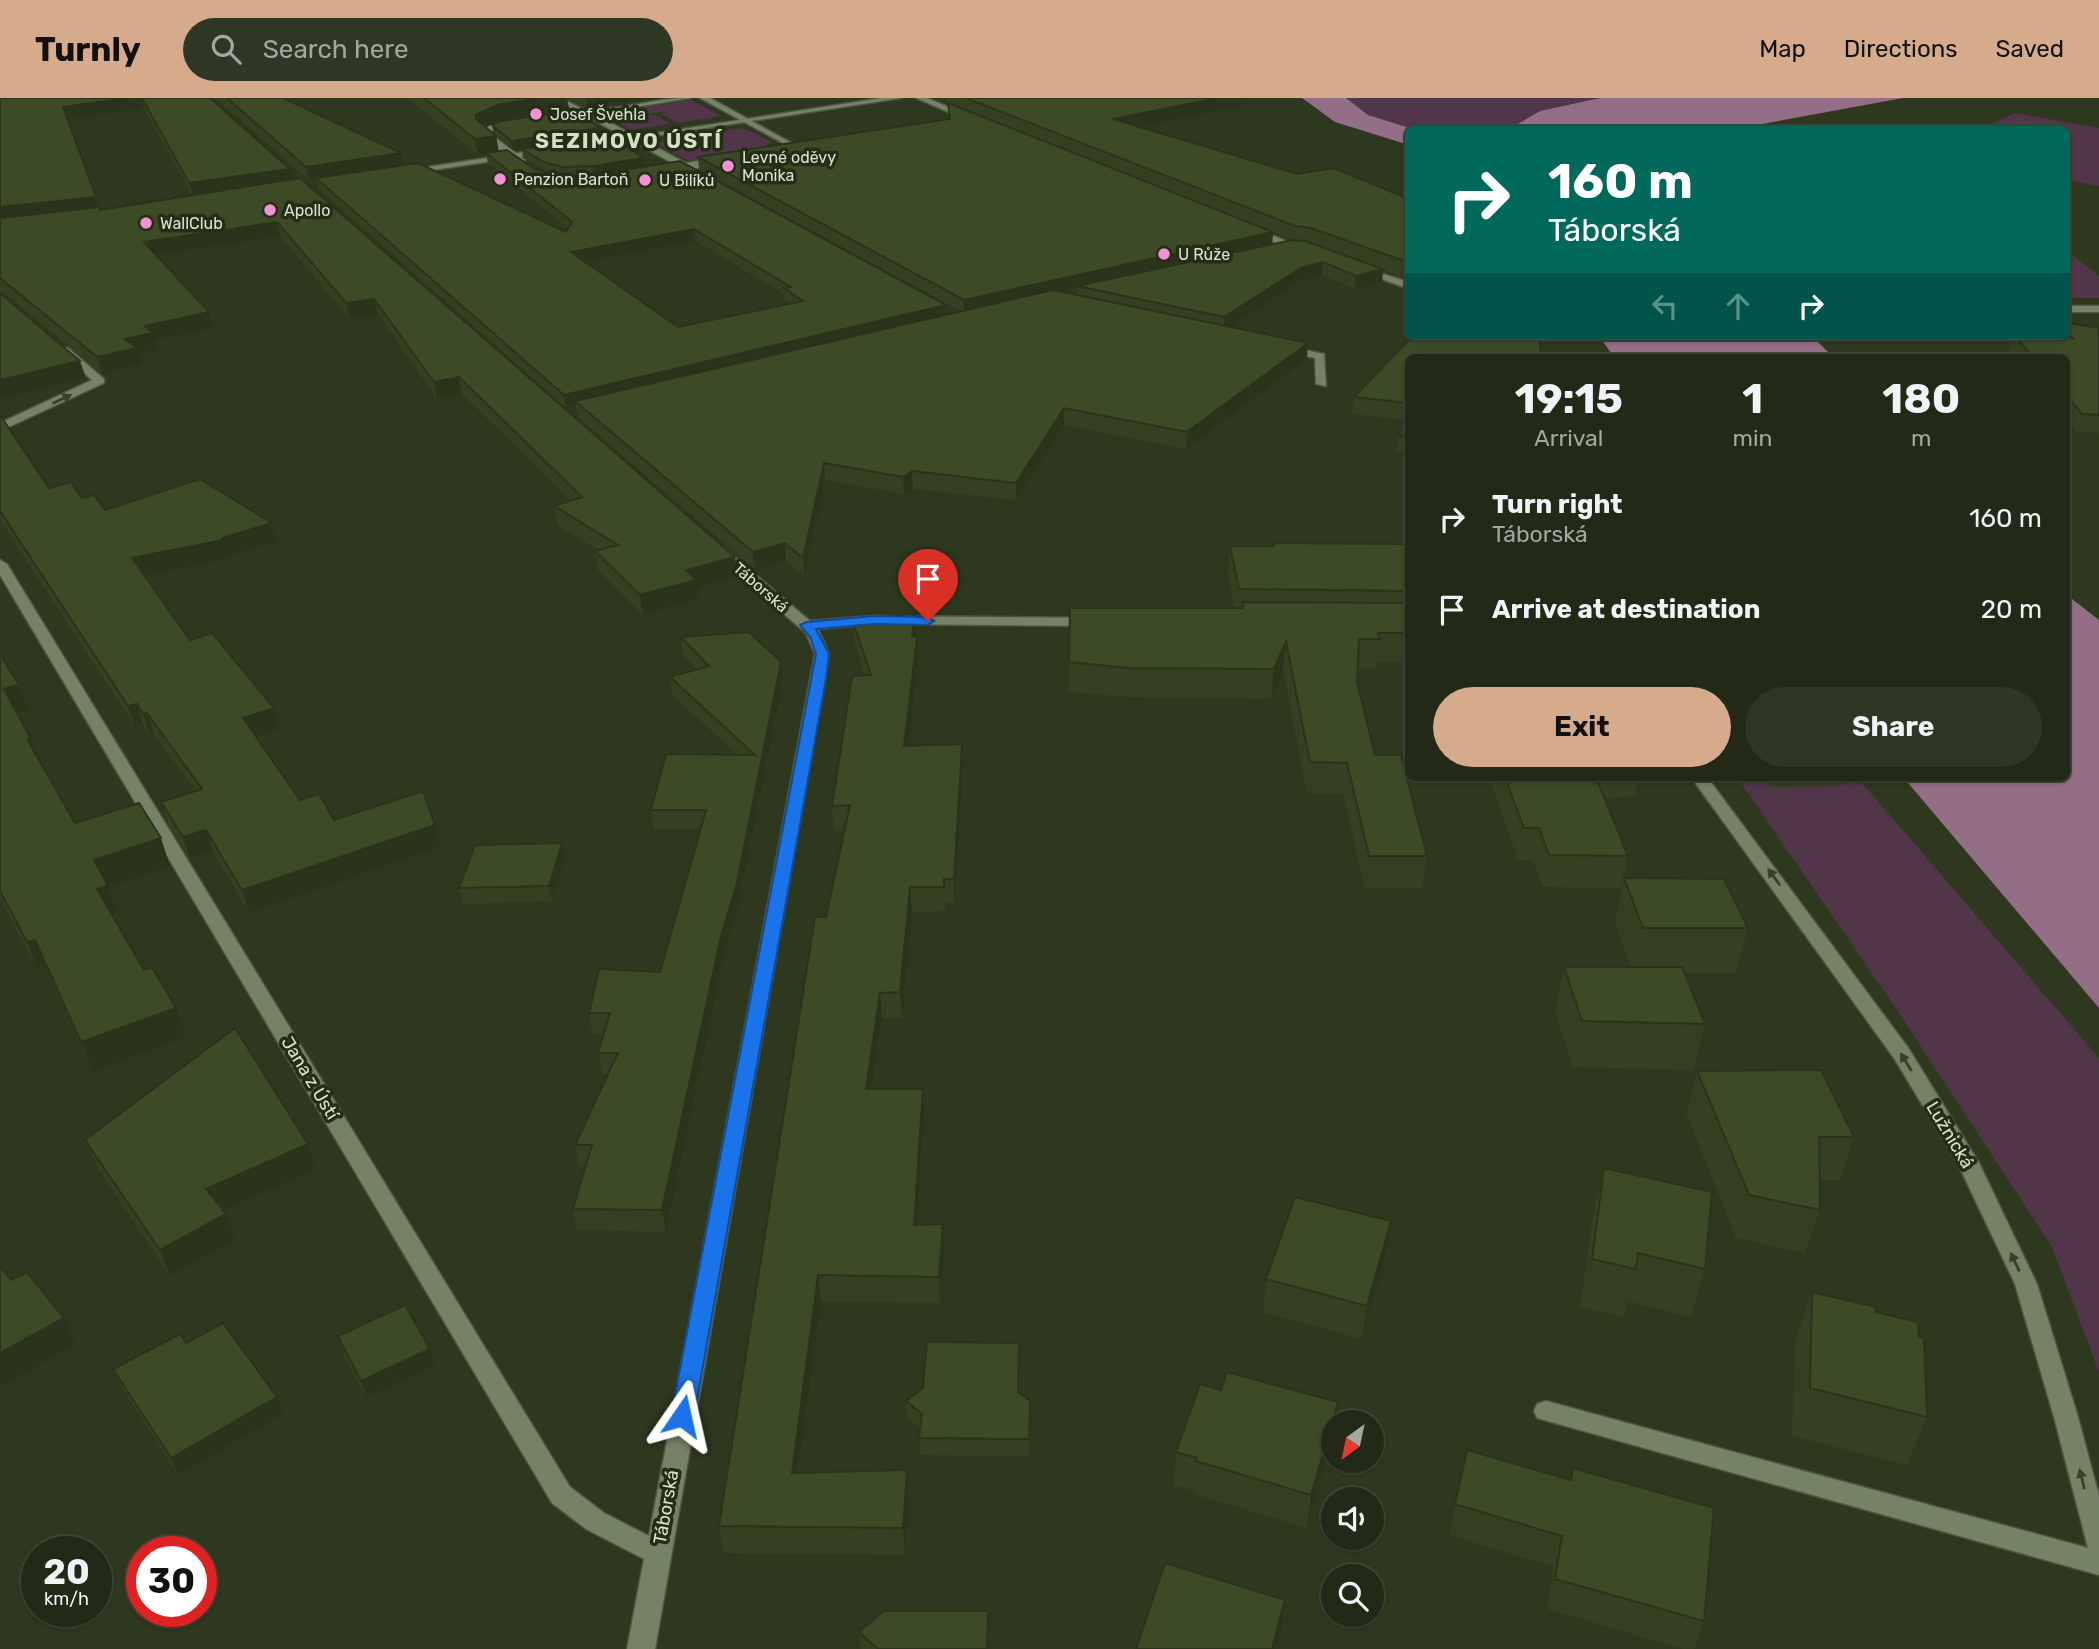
<!DOCTYPE html>
<meta charset="utf-8">
<style>
:root{--surface:#222a17;--page:#2e3624;--text:#f1f3f6;--muted:#a2a7a1;--line:#3f4636;--accent:#d6ab8b}
body{margin:0;font-family:Rubik,sans-serif;background:var(--page);color:var(--text);height:100vh;display:flex;flex-direction:column;font-size:26px;white-space:nowrap}
*{box-sizing:border-box;margin:0}
p{font-size:23px;color:var(--muted)}
.icon{flex:none;width:38px;height:38px;fill:none;stroke:currentColor;stroke-width:2;stroke-linecap:round;stroke-linejoin:round}
.map{position:relative;flex:1;overflow:hidden}
.details{position:absolute;left:1405px;top:256px;width:665px;height:427px;display:flex;flex-direction:column;background:var(--surface);border-radius:10px;box-shadow:0 2px 5px #0004,0 0 0 2px var(--line)}
.details>*{flex:none}
.hud{position:absolute;left:1405px;top:28px;width:665px;height:214px;border-radius:10px;box-shadow:0 2px 5px #0004,0 0 0 2px var(--line);background:#00695c;color:#fff;overflow:hidden}
.needle{width:46px;rotate:213deg}
.buttons{position:absolute;left:1321px;top:1312px;display:grid;gap:14px}
.buttons a{display:grid;place-items:center;width:63px;height:63px;border-radius:50%;background:var(--surface);box-shadow:0 2px 5px #0004,0 0 0 2px var(--line);font-size:35px}
.speed{position:absolute;left:21px;top:1438px;display:flex;gap:14px;font-size:35px;font-weight:700;text-align:center}
.speed>*{display:grid;place-content:center;width:91px;height:91px;border-radius:50%;background:var(--surface);box-shadow:0 2px 5px #0004,0 0 0 2px var(--line);line-height:1}
.speed small{font-size:18px;font-weight:400}
.speed .limit{border:10px solid #d22;background:#fff;color:#111}
.pin{position:absolute;display:grid;place-items:center;width:60px;height:60px;color:#fff;margin:-72px -30px;border-radius:50% 50% 50% 0;rotate:-45deg;box-shadow:0 0 7px #0007}
.pin .icon{rotate:45deg}
.me{position:absolute;width:77px;margin:-38px;rotate:11deg;stroke-linejoin:round;filter:drop-shadow(0 0 5px #0008)}
.turn{display:flex;align-items:center;gap:24px;height:147px;padding:0 28px;font-size:32px}
.turn .icon{width:91px;height:91px;stroke-width:2.5}
.turn b{display:block;font-size:49px;line-height:60px}
.lanes{display:flex;align-items:center;height:66px;padding:0 28px;background:#0003;justify-content:center;gap:35px;direction:ltr}
.lanes .off{opacity:.35}
.eta{display:flex;justify-content:space-evenly;align-items:center;height:119px;text-align:center}
.eta b{font-size:42px;font-weight:700;line-height:49px}
.cta{display:flex;gap:14px;margin-top:auto;padding:14px 28px}
.cta a{flex:1;height:80px;border-radius:42px;background:var(--accent);color:#111;font-size:28px;font-weight:700;line-height:80px;text-align:center}
.cta a+a{background:var(--page);color:var(--text)}
ul{padding:0;list-style:none}
li{display:flex;align-items:center;gap:21px;height:91px;padding:0 28px}
li div{flex:1}
li b{display:block;font-size:26px}
li em{font-style:normal}
header{display:flex;align-items:center;gap:42px;box-sizing:border-box;height:98px;padding:0 35px;background:var(--accent);color:#111}
header strong{font-size:33px}
nav{display:flex;gap:38px;margin-inline-start:auto;font-size:24px}
.search{width:490px;height:63px;background:var(--page);display:flex;align-items:center;gap:18px;box-sizing:border-box;padding:0 24px;border-radius:38px;color:var(--muted);font-size:26px}
.map>svg:first-child{display:block}
.green{fill:#513548}
.water{fill:#946e87}
.lines{fill:none;stroke-linecap:round;stroke-linejoin:round}
.lane-casing{stroke:#4d5540;stroke-width:3}
.street-casing{stroke:#4d5540;stroke-width:3}
.secondary-casing{stroke:#4d5540;stroke-width:3}
.lane{fill:#768266;fill-rule:evenodd}
.street{fill:#768266;fill-rule:evenodd}
.secondary{fill:#768266;fill-rule:evenodd}
.wall{fill:#344021;fill-rule:evenodd}
.shaded-wall{fill:#2a341b}
.building{fill:#3c4b26;stroke:#2a341b;stroke-width:2;fill-rule:evenodd}
.oneway{fill:#384229}
.route{fill:#1a73e8;stroke:#114b97;stroke-width:2}
.poi-dot{fill:#f391d6;stroke:#242d15;stroke-width:2.5}
.labels{text-anchor:middle;stroke-width:7;stroke-linejoin:round;paint-order:stroke}
.far-poi-label{font-size:16px;fill:#dae1d1;stroke:#242d15;text-anchor:start}
.far-street-label{font-size:16px;fill:#dae1d1;stroke:#242d15}
.street-label{font-size:18px;fill:#dae1d1;stroke:#242d15}
.far-district-label{font-size:21px;font-weight:bold;letter-spacing:2px;fill:#d2dfc1;stroke:#242d15}
</style>
<header>
<strong>Turnly</strong>
<div class="search"><svg class="icon" aria-label="search" viewBox="0 0 24 24"><circle cx="10" cy="10" r="6"/><path d="M15 15l6 6"/></svg>Search here</div>
<nav><a>Map</a><a>Directions</a><a>Saved</a></nav>
</header>
<div class="map">
<svg width="2099" height="1551" viewBox="0 0 2099 1551">
<rect width="100%" height="100%" fill="#2e381f"/>
<path class="green" d="M1346,0H1600L1540,13L1509,32L1413,31L1368,17Z
M691,2L721,18L678,25L661,16L669,13L644,17H655L671,26L631,32L602,16Z
M2015,15L2099,30V88L2067,82V32L1980,31Z
M743,30L770,43V45L758,52L689,63L654,45Z
M2067,153L2099,178V200H2067Z
M1737,679H1857L2099,960V1274L2052,1149L1897,912Z"/>
<path class="water" d="M1302,0H1346L1368,17L1413,31L1409,32V47L1335,24Z
M1600,0H1903L1757,27L1748,31H1509L1540,13Z
M1599,238H1812L1833,259H1614Z
M2067,497L2099,522V910L1903,679H2067Z"/>
<g class="lines">
<g class="lane-casing">
<path id="lane" d="M2067,208H2099V214H2067Z"/>
</g>
<g class="street-casing">
<path id="street" d="M554,0C568,0 578,12 590,12C624,11 656,0 690,0L594,16L686,65L722,59L726,62L688,73H663V69L676,67L584,17L555,21V17L578,14Z
M700,0H710L799,49L778,55V51L788,48Z
M916,0H927L972,19L965,21Z
M519,23V27L496,30L489,35L525,62L522,67L501,55L480,35L491,26Z
M1251,129L1294,146L1296,148L1288,150L1248,134L1246,132Z
M1360,169L1409,184V191L1360,173Z
M1286,248L1324,256L1326,288L1316,286L1315,260L1282,253V249Z
M60,250H68L104,281V285L0,333V325L92,282L60,254Z
M718,448L723,449L810,523L874,518L1093,520L1100,524L1093,528L874,526L818,531L829,556L655,1551H627L644,1461L586,1431L552,1405L0,477V462L7,466L570,1389L604,1415L649,1438L815,556L806,535L713,455V449Z
M1691,679H1707L1909,951L1979,1065L2037,1186L2078,1319L2099,1398V1477L1537,1320L1534,1313L1537,1306L1546,1303L2088,1450L2054,1319L2015,1186L1958,1066L1894,960Z"/>
</g>
<g class="secondary-casing">
<path id="secondary" d="M882,0H901L596,47L592,45Z
M544,51L547,55L406,76L402,73Z"/>
</g>
<use href="#lane" class="lane"/>
<use href="#street" class="street"/>
<use href="#secondary" class="secondary"/>
</g>
<path class="wall" d="M0,0H210L292,81L735,459L737,478L697,489L698,501L643,517L598,472L595,453L598,452L557,427L554,408L571,403L462,296L437,301L378,216L350,221L280,138L156,158L209,214L213,230L155,242L158,251L139,255L142,266L102,276L2,193H0ZM144,11L192,97L100,112L68,21Z
M216,0H283L401,55L404,67L566,134L568,130L488,65L486,56L478,57L407,0H657L587,9L567,1L569,11L500,22L486,29L496,38L498,53L533,70L556,78H562L545,73L523,60L522,51L580,42L513,52L494,36L492,27L600,30L601,39L643,60L644,69L946,207L947,216L960,213L699,71L698,59L949,21L948,5H946V0H1247L1246,7L1139,29L1297,76L1409,101V177L1402,179L1383,172L1382,184L1355,191L1322,177L1300,183L1229,228L1307,261L1186,351L1064,327L1016,402L913,391L904,396L825,382L805,478L786,463L755,472L578,319L576,308L566,310L319,91L316,81L309,82ZM1273,134L1292,142L1272,146ZM696,143L784,196L785,202L790,205L678,229L584,163ZM1077,190L1076,196L1062,193Z
M2067,225L2099,230V335L2076,334L2067,324V259H2013L2008,253L2013,238H2067Z
M1409,226V355L1397,354L1399,337L1406,322L1352,316L1354,299L1407,244Z
M0,317L49,390L82,400L105,412L272,425L277,443L228,459V461L145,477L190,542L274,610L280,631L255,639L300,702L334,722L435,727L440,749L249,815L213,753L190,761L168,726L161,704L195,693L154,636L150,637L143,627L135,629L0,422Z
M1273,445L1409,446V564H1378L1377,570L1357,571V584L1375,657L1427,758L1422,790H1365L1343,696L1307,695L1283,572L1271,601L1129,599L1069,594L1070,510H1235L1228,476L1230,448H1273Z
M852,521L917,539L918,561L908,647L963,669L954,805H945V813L912,814L902,920H882L872,991L924,1017L917,1127L943,1126L944,1152L940,1205L821,1204L799,1374L909,1399L905,1457L723,1455L719,1428L826,819L845,731H834L832,708L865,577L854,543Z
M681,539L783,583L738,808L724,858L666,1134L577,1132L573,1111L586,1068H579L575,1047L608,976H602L598,955L604,936L592,935L589,915L660,874L701,731H654L651,712L737,657L673,597L670,579L697,571L683,557Z
M0,556L19,587L29,612L17,615L37,659L75,725L170,768L108,789L118,815L112,817L144,872L186,939L93,974L46,870L38,873L0,799Z
M1494,679H1639L1634,698L1604,701L1628,758L1621,790L1543,789L1533,762H1518L1492,687Z
M1765,679H1845L1842,688L1771,689Z
M565,760L552,803L463,806L459,790Z
M1624,780L1748,830L1736,875H1684L1705,926L1693,972L1573,969L1555,914L1564,869H1631L1615,825Z
M1697,973L1854,1039L1840,1082H1819L1820,1112L1805,1155L1736,1140L1686,1015Z
M85,1042L308,1046L316,1071L223,1112L235,1142L170,1178L96,1067Z
M1604,1070L1705,1171L1691,1219L1627,1203L1623,1219L1580,1209L1593,1117Z
M1386,1156L1362,1241L1263,1214L1266,1181Z
M1812,1194L1876,1214L1919,1239L1927,1319L1907,1367L1792,1338L1795,1242Z
M338,1238L430,1251L435,1268L366,1299L343,1255Z
M186,1245L284,1316L178,1377L121,1288L113,1271Z
M1020,1261L1019,1295L1030,1319L1029,1358L920,1357L919,1340L920,1331L907,1320L906,1303Z
M1333,1337L1307,1430L1194,1396V1393L1174,1387L1176,1354Z
M1467,1352L1570,1382L1573,1370L1704,1523L1694,1551H1683L1547,1511L1554,1469L1449,1437Z
M988,1513V1551H861L859,1534Z"/>
<path class="shaded-wall" d="M128,0H141L144,11L67,21L63,9Z
M539,0H567L569,11L500,22L479,33L476,21V17L497,7Z
M586,0H657L587,9Z
M1218,0H1247L1246,7L1113,34V21Z
M600,30L601,39L513,52L511,43Z
M496,38L499,54L478,57L475,41Z
M401,55L404,68L309,82L306,69Z
M643,60L644,69L594,78L593,68Z
M290,71L293,84L193,99L189,85Z
M96,99L100,113L0,123V109Z
M277,124L280,138L148,159L144,144Z
M694,131L696,143L572,166L571,154Z
M1273,134L1272,146L1077,188V190L964,215V202Z
M1409,162V177L1402,179L1404,163Z
M1323,164L1322,177L1300,183L1224,232V219L1301,170Z
M1383,171L1382,184L1355,191L1356,178Z
M374,201L378,216L350,221L346,205Z
M946,207L947,219L575,303L576,308L566,310L564,297Z
M209,214L213,230L155,242L158,251L139,255L142,266L102,276L97,259L145,228Z
M1308,245L1307,261L1186,351L1187,334Z
M80,263L86,280L0,301V282Z
M459,279L462,296L437,301L434,284Z
M1064,310V327L1016,402V385Z
M824,365L825,382L805,478L803,460Z
M912,373L913,391L904,396L903,379Z
M272,425L277,443L228,459V461L138,479L132,460L222,440Z
M785,445L786,463L755,472L753,454Z
M735,459L737,478L697,489L698,501L643,517L640,497L686,472Z
M915,516L916,538L913,560L912,538Z
M917,539L918,561L906,671L904,648Z
M1286,543L1283,572L1271,601L1274,571Z
M781,564L783,583L738,808L724,858L666,1134L662,1112Z
M19,587L29,612L14,616L4,591Z
M137,606L143,627L135,629L128,608Z
M274,610L280,631L249,641L243,620Z
M147,615L154,636L150,637L143,616Z
M30,639L40,666L27,641Z
M962,646L963,669L954,805V781Z
M435,727L440,749L249,815L242,792Z
M206,732L213,753L190,761L183,739Z
M161,740L170,768L108,789L118,815L107,819L97,791L94,762Z
M562,745L565,760L552,803L549,788Z
M910,789L912,814L902,920L900,894Z
M35,842L46,870L38,873L27,844Z
M880,895L882,920L868,1017L866,991Z
M176,910L186,939L93,974L81,944Z
M923,991L924,1017L915,1153L914,1127Z
M308,1046L316,1071L215,1116L206,1091Z
M226,1116L235,1142L170,1178L160,1152Z
M1391,1123L1386,1156L1362,1241L1367,1208Z
M943,1126L944,1152L940,1205L939,1179Z
M818,1177L821,1204L795,1401L792,1375Z
M64,1220L76,1246L0,1289V1255Z
M430,1251L435,1268L366,1299L361,1283Z
M277,1299L284,1316L178,1377L171,1360Z
M1338,1304L1335,1325H1334L1333,1337L1307,1430L1311,1397Z
M907,1372L909,1399L905,1457L903,1430Z
M1285,1502L1281,1535L1277,1551H1272Z"/>
<path class="building" d="M0,0H128L63,9L96,99L0,109Z
M142,0H210L290,71L189,85Z
M227,0H283L401,55L306,69Z
M424,0H539L497,7L476,17V21L496,38L475,41Z
M966,0H1218L1113,21L1297,76L1334,70L1409,101V162L1404,163L1311,130L1295,128Z
M948,5L1273,134L964,202L698,59L950,21Z
M574,12L600,30L511,43L492,27L501,23Z
M611,37L643,60L593,68L563,69L544,64L522,51Z
M507,52L533,70L556,78L591,77L680,63L946,207L564,297L316,80L418,65L566,134L572,124L486,55ZM694,131L791,189L784,190L803,203L678,229L571,154Z
M300,80L735,459L686,472L696,482L640,497L595,453L618,447L554,408L582,399L459,279L434,284L374,201L346,205L277,124L144,144L209,214L145,228L153,235L125,241L137,250L97,259L0,180V120L100,109V112Z
M1292,142L1305,143L1383,171L1356,178L1323,164L1301,170L1224,219L1077,188Z
M1053,192L1308,245L1187,334L1064,310L1016,385L912,373L903,379L824,365L803,460L785,445L753,454L575,303Z
M0,195L80,263L0,282Z
M2067,225L2099,230V317L2082,316L2067,298V259H2033L2015,238H2045L2073,240L2067,235Z
M1409,234V238H1539L1541,259H1409V305L1354,299L1408,243Z
M1409,316V338L1399,337Z
M0,317L49,390L71,384L82,400L94,397L105,412L200,381L272,425L222,440L223,442L132,460L190,542L212,535L274,610L243,620L300,702L319,696L334,722L423,693L435,727L242,792L206,732L183,739L161,704L202,691L147,615L143,616L137,606L128,608L0,413Z
M1273,445L1409,446V493L1239,491L1230,448H1274Z
M1242,504L1409,505V535H1378L1380,541H1359L1357,584L1375,657H1401L1427,758H1369L1347,665L1310,664L1286,543L1274,571L1129,570L1069,564L1070,510H1243Z
M915,516L912,538L917,539L904,648L962,646L954,781H944V789H910L900,894L880,895L866,991H923L914,1127L943,1126L939,1179L818,1177L792,1375L907,1372L903,1430L719,1428L815,819H826L850,707L832,708L852,578L871,577L852,521Z
M749,534L781,564L736,789L721,838L662,1112L573,1111L592,1047H575L618,955H598L610,915H589L599,871L660,874L706,712H651L666,656L755,657L670,579L709,568L681,539Z
M0,556L19,587L4,591L30,639L27,641L75,725L139,705L161,740L94,762L108,787L97,791L144,872L152,869L176,910L81,944L35,842L27,844L0,793Z
M1505,679H1596L1628,758L1549,757L1539,730H1524Z
M562,745L549,788L459,790L475,747Z
M1624,780L1724,781L1748,830H1643Z
M1564,869H1682L1705,926L1582,923Z
M235,930L308,1046L206,1091L226,1116L160,1152L85,1042Z
M1821,972L1854,1039H1819L1820,1112L1749,1097L1697,973Z
M1604,1070L1712,1094L1705,1171L1638,1155L1636,1171L1592,1161Z
M1295,1099L1391,1123L1367,1208L1266,1181Z
M0,1168L11,1182L27,1174L64,1220L0,1255Z
M1812,1194L1876,1209V1214L1918,1224L1919,1239L1924,1240L1927,1319L1810,1290Z
M405,1207L430,1251L361,1283L338,1238Z
M223,1225L277,1299L171,1360L113,1271L180,1236L186,1245Z
M927,1244L1019,1245L1018,1294L1030,1303L1029,1341L919,1340L922,1316L906,1303L923,1290Z
M1227,1274L1338,1304L1311,1397L1196,1363L1197,1360L1176,1354L1200,1286L1221,1292Z
M1467,1352L1571,1382L1573,1370L1714,1410L1704,1523L1555,1481L1562,1438L1455,1406Z
M1165,1465L1285,1502L1272,1551H1136Z
M884,1513H988L987,1551H878L859,1534Z"/>
<defs><path id="oneway-solid" d="M-6-.8H1V-3.2L6.5 0L1 3.2V.8H-6Z" transform="scale(1.75)"/></defs>
<g class="oneway">
<use href="#oneway-solid" transform="translate(62 301) rotate(-25)"/>
<use href="#oneway-solid" transform="translate(1774 779) rotate(-126)"/>
<use href="#oneway-solid" transform="translate(1906 964) rotate(-122)"/>
<use href="#oneway-solid" transform="translate(2015 1164) rotate(-115)"/>
<use href="#oneway-solid" transform="translate(2082 1381) rotate(-104)"/>
</g>
<path class="route" d="M874,518L928,519L934,523L928,527L874,526L816,531L829,556L826,581L694,1318L690,1324L682,1327L675,1324L671,1318L816,556L810,539L800,527L807,524Z"/>
<g class="poi-dot">
<circle cx="536" cy="16" r="7"/>
<circle cx="728" cy="68" r="7"/>
<circle cx="500" cy="81" r="7"/>
<circle cx="645" cy="82" r="7"/>
<circle cx="270" cy="112" r="7"/>
<circle cx="146" cy="125" r="7"/>
<circle cx="1164" cy="156" r="7"/>
</g>
<g class="labels">
<g class="far-poi-label">
<text x="550" y="22">Josef Švehla</text>
<text x="742" y="65">Levné oděvy<tspan x="742" dy="18">Monika</tspan></text>
<text x="514" y="87">Penzion Bartoň</text>
<text x="659" y="88">U Bilíků</text>
<text x="284" y="118">Apollo</text>
<text x="160" y="131">WallClub</text>
<text x="1178" y="162">U Růže</text>
</g>
<g class="far-street-label">
<text transform="translate(761 489) rotate(41)" y="6">Táborská</text>
</g>
<g class="street-label">
<text transform="translate(310 980) rotate(59)" y="6">Jana z Ústí</text>
<text transform="translate(1950 1037) rotate(59)" y="6">Lužnická</text>
<text transform="translate(666 1409) rotate(-80)" y="6">Táborská</text>
</g>
<g class="far-district-label">
<text x="629" y="50">SEZIMOVO ÚSTÍ</text>
</g>
</g>
</svg>
<div class="buttons">
<a><svg class="needle" viewBox="-14 -14 28 28"><path d="M0-13l5 13h-10z" fill="#e53935"/><path d="M0 13l5-13h-10z" fill="#a2a7a1"/></svg></a>
<a><svg class="icon" aria-label="sound" viewBox="0 0 24 24"><path d="M4 9h4l5-4v14l-5-4H4zM17 9q2 3 0 6"/></svg></a>
<a><svg class="icon" aria-label="search" viewBox="0 0 24 24"><circle cx="10" cy="10" r="6"/><path d="M15 15l6 6"/></svg></a>
</div>
<div class="speed"><div>20<small>km/h</small></div><div class="limit">30</div></div>
<div class="pin" style="left:928px;top:523px;background:#d93025"><svg class="icon" aria-label="arrive" viewBox="0 0 24 24"><path d="M6 21V4h12l-3 4 3 4H6"/></svg></div>
<svg class="me" style="left:682px;top:1318px" viewBox="-20 -20 40 40"><path d="M0-17L14 15 0 8-14 15z" fill="#1a73e8" stroke="#fff" stroke-width="4"/></svg>
<div class="hud">
<div class="turn"><svg class="icon" aria-label="right" viewBox="0 0 24 24"><path d="M7 20v-9h11M14 6l5 5-5 5"/></svg><div><b>160 m</b>Táborská</div></div>
<div class="lanes"><svg class="icon off" aria-label="left" viewBox="0 0 24 24"><path d="M17 20v-9H6M10 6l-5 5 5 5"/></svg><svg class="icon off" aria-label="ahead" viewBox="0 0 24 24"><path d="M12 20V5M6 11l6-6 6 6"/></svg><svg class="icon" aria-label="right" viewBox="0 0 24 24"><path d="M7 20v-9h11M14 6l5 5-5 5"/></svg></div>
</div>
<section class="details">
<div class="eta">
<div><b>19:15</b><p>Arrival</p></div>
<div><b>1</b><p>min</p></div>
<div><b>180</b><p>m</p></div>
</div>
<ul>
<li><svg class="icon" aria-label="right" viewBox="0 0 24 24"><path d="M7 20v-9h11M14 6l5 5-5 5"/></svg><div><b>Turn right</b><p>Táborská</p></div><em>160 m</em></li>
<li><svg class="icon" aria-label="arrive" viewBox="0 0 24 24"><path d="M6 21V4h12l-3 4 3 4H6"/></svg><div><b>Arrive at destination</b></div><em>20 m</em></li>
</ul>
<div class="cta"><a>Exit</a><a>Share</a></div>
</section>
</div>
